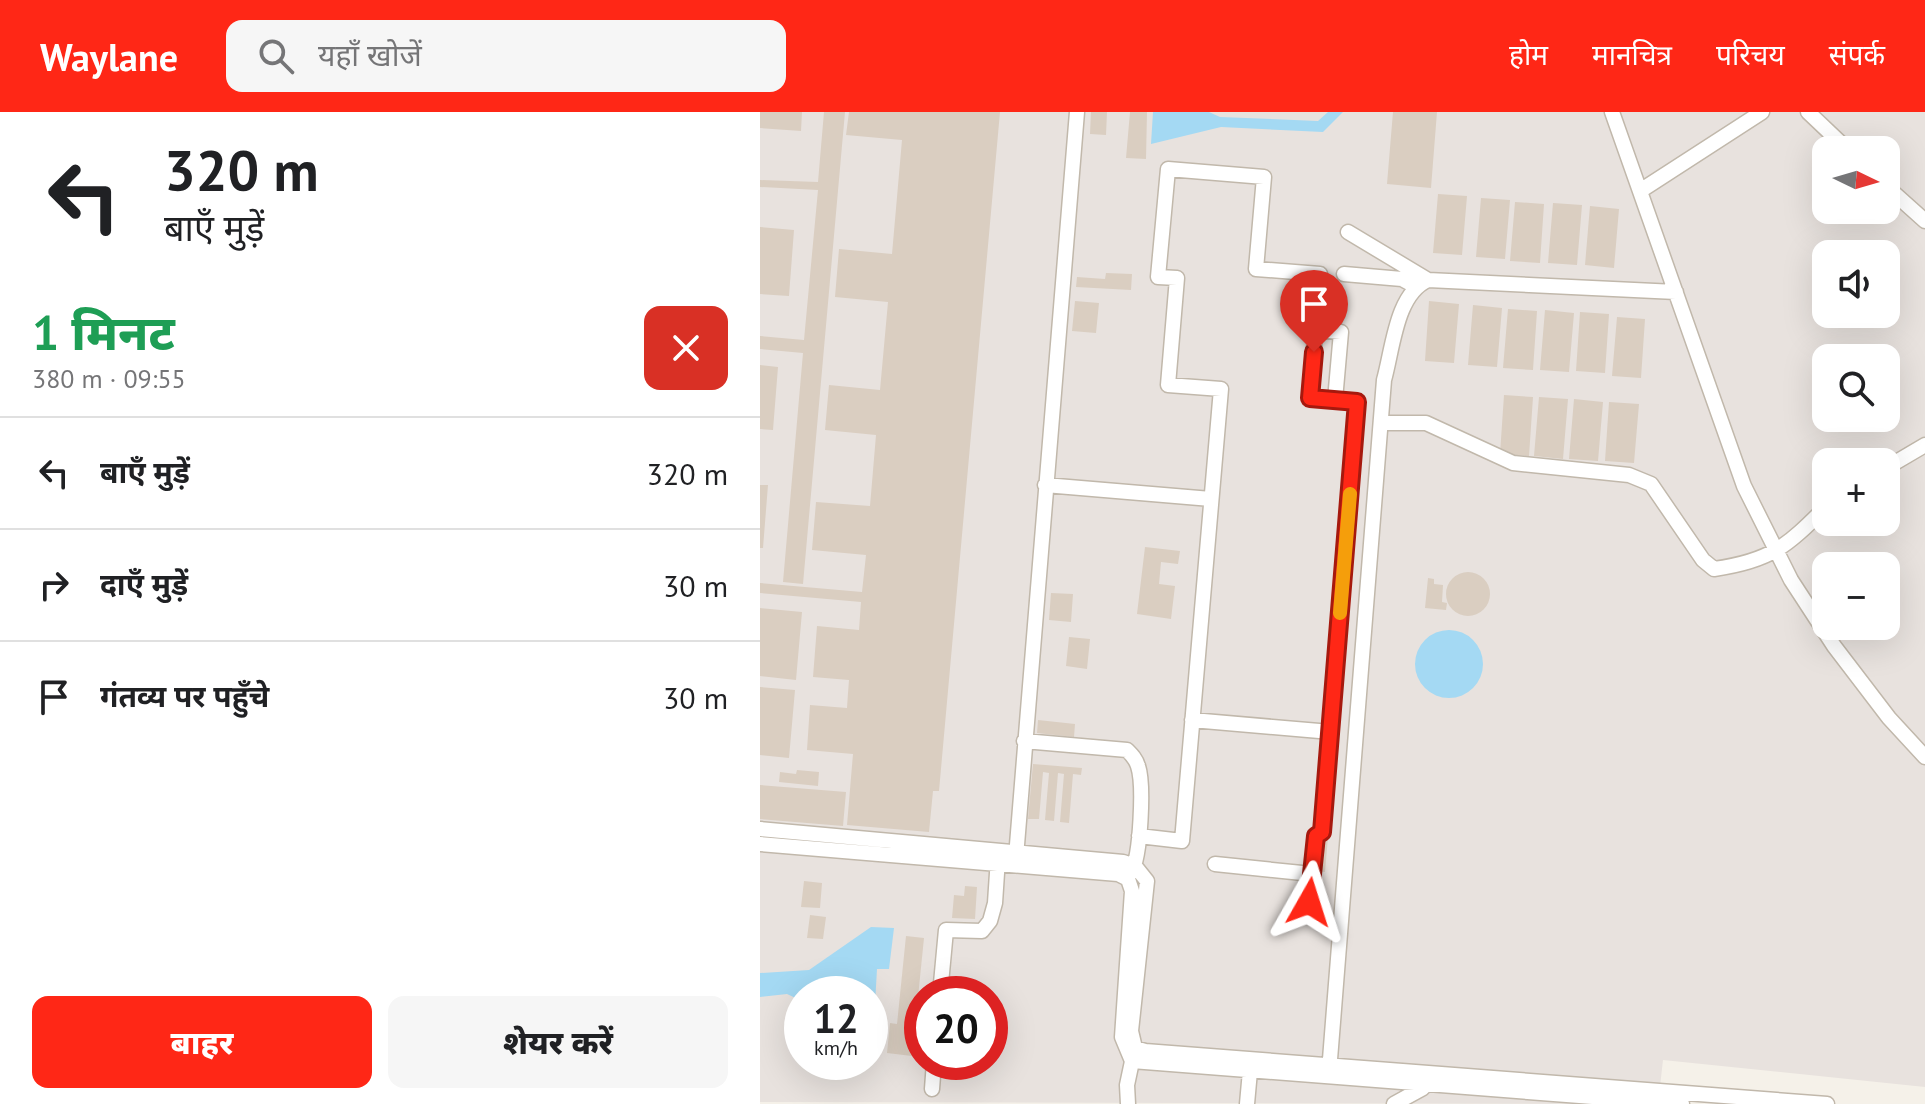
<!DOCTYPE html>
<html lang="hi">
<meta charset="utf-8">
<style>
:root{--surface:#fff;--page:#f6f6f6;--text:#202124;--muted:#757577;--line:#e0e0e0;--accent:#ff2716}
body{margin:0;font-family:"PT Sans","Noto Sans Devanagari",sans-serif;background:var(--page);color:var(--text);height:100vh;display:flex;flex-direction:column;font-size:30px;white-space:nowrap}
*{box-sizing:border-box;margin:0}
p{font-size:26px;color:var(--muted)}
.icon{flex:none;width:44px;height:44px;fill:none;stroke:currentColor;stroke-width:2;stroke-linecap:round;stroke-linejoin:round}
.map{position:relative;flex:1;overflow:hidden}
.drawer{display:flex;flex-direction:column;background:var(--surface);width:760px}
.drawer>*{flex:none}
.banner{background:#fff;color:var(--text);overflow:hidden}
.needle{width:52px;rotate:95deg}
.tools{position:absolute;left:1052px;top:24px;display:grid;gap:16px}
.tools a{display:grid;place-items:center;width:88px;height:88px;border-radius:16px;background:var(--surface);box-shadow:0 8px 32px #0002;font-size:40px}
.speed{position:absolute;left:24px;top:864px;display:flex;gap:16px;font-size:40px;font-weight:700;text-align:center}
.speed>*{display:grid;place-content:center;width:104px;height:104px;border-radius:50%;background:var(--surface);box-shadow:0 8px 32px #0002;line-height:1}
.speed small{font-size:20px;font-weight:400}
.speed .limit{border:12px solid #d22;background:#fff;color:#111}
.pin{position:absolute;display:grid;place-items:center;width:68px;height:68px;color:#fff;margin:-82px -34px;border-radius:50% 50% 50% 0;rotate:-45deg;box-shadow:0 0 8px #0007}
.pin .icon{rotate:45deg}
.me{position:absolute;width:88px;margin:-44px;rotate:6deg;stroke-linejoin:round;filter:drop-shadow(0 0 6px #0008)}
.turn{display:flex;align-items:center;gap:28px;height:168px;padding:0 32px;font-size:36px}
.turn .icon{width:104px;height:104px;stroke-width:2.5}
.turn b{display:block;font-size:56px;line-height:68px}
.round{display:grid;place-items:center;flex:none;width:84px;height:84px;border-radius:16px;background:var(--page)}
.overview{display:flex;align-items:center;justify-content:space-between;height:136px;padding:0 32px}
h1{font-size:48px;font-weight:800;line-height:60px;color:#1e9e55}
.button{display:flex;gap:16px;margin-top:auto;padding:16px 32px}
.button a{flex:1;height:92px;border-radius:16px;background:var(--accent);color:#fff;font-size:32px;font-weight:800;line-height:92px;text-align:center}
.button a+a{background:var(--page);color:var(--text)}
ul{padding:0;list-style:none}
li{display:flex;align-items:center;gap:24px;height:112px;padding:0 32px;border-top:2px solid var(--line)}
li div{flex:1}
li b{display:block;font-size:30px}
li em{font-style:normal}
header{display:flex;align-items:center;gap:48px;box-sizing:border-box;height:112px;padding:0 40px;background:var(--accent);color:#fff}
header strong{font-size:38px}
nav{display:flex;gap:44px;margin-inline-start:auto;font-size:28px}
.search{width:560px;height:72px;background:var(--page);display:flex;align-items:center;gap:20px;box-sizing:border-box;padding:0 28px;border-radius:16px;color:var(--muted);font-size:30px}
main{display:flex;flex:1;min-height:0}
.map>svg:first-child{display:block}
.industrial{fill:#e8e2de;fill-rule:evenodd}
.water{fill:#a4d9f3}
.building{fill:#dacec1}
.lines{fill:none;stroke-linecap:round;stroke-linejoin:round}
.minor-casing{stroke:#c1b8ab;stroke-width:17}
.minor{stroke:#fff;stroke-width:14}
.route-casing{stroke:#a6190e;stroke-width:20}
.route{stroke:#ff2716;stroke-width:14}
.slow{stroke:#f59e0b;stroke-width:14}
</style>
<header>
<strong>Waylane</strong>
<div class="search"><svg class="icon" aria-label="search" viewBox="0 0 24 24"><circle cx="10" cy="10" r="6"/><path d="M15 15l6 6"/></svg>यहाँ खोजें</div>
<nav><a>होम</a><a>मानचित्र</a><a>परिचय</a><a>संपर्क</a></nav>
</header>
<main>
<section class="drawer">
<div class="banner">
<div class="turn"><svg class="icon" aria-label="left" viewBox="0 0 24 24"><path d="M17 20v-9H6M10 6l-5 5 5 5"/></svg><div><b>320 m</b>बाएँ मुड़ें</div></div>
</div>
<div class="overview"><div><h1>1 मिनट</h1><p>380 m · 09:55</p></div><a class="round" style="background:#d93025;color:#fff"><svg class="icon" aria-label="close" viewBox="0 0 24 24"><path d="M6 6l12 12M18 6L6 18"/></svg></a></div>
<ul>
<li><svg class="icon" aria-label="left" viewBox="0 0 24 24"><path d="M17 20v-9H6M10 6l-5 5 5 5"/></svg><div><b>बाएँ मुड़ें</b></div><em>320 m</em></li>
<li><svg class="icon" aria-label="right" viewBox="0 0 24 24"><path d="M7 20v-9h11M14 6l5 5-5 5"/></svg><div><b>दाएँ मुड़ें</b></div><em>30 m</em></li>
<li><svg class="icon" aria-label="arrive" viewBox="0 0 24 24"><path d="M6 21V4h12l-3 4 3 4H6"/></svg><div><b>गंतव्य पर पहुँचे</b></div><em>30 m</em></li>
</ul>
<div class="button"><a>बाहर</a><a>शेयर करें</a></div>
</section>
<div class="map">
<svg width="1165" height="992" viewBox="0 0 1165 992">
<rect width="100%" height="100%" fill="#f5f1e9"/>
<path class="industrial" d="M0,0H1165V975L903,948L898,992L0,990ZM1066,38H1126V98H1066ZM1066,142H1126V202H1066ZM1066,246H1126V306H1066ZM1066,350H1126V410H1066ZM1066,454H1126V514H1066ZM42,882H110V950H42ZM162,882H230V950H162Z"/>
<path class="water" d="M393,0H449L460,5L558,9L568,0H583L563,20L461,15L391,32Z
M655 552a34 34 0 1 1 68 0a34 34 0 1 1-68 0Z
M111,815L134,816L129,857H117L112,945L110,882H42V889L27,882L0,885V861L49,858Z"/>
<path class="building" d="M0,0H42L41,19L0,16Z
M64,0H85L43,472L23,470L43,241L0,237V224L44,228L58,78L0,75V68L58,70Z
M89,0H240L179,679H173L169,720L87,713L93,642L47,638L50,593L87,596L88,581L89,568L53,565L57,514L99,518L101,490L0,481V471L102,480L106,443L52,438L56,390L110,394L116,323L65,318L69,273L120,278L128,190L75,185L79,137L132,142L142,28L86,23Z
M331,0H347L346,23L330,22Z
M370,0H387L386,47L366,46Z
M633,0H677L671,76L627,72Z
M678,82L707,84L702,143L673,141Z
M721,86L750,88L745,147L716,145Z
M755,90L784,92L780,151L750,149Z
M793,91L822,93L817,153L788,151Z
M830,94L859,97L854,156L825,153Z
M0,115L34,118L29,184L0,182Z
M346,161L372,162L371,178L316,175L317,165L345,167Z
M315,189L339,191L336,221L312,219Z
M669,189L699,192L694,251L665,249Z
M713,193L742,196L737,255L708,253Z
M748,197L777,199L773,258L743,256Z
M785,198L814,201L809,260L780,258Z
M820,200L849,202L845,261L816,259Z
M857,205L885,207L881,266L852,264Z
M0,253L18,255L13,318L0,317Z
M744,283L773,285L769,344L740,342Z
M779,285L808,287L803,347L774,344Z
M814,287L843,290L838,349L809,347Z
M849,290L879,292L874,351L845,349Z
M0,373H8L3,436H0Z
M385,435L420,439L418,452L401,450L399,472L415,474L411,507L377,502Z
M686 482a22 22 0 1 1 44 0a22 22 0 1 1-44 0Z
M668,466L674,467V472L683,473L682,490L687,491L686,498L665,496Z
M291,481L313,482L311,510L289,508Z
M0,496L42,500L36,568L0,564Z
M309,525L330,527L327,557L306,554Z
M0,575L35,578L29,646L0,643Z
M278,608L315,612L314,625L277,621Z
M273,652L322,656L321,663L313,662L309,711L300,710L304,662L298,661L294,709L285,708L289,661L283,660L279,707H268Z
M37,658L59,660L58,674L19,670L20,660L36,662Z
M0,673L86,680L83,714L0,707Z
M559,724L568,725L565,760L556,759Z
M44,769L62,771L60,796L41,795Z
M205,774L217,775L215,807L192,806L194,783L204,784Z
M50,803L66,805L63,827L47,826Z
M146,824L164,826L152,944L127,941L130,911L137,912Z"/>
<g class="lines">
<g class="minor-casing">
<path id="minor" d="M852,0L984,374L1031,468L1074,534L1129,606L1165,645
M1048,0L1088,38
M1126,74L1165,109
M880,79L1002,0
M588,120L668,168
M584,162L642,167L655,174
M556,218L581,220L575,288
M621,311H666L753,351L869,363L891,372L943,448L954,457C1011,449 1027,434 1066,395
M1126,356L1165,333
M285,373L451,387
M432,608L571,620
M264,629L367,638C372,643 376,647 378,654C384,672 381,744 371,761
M0,717L363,750L375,754L387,769L371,919L375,936L385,939L1067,992
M379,724L422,729L461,277L408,273L417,166L398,165L408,57L504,65L496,157L560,162L550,286L597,290L562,720L556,724L549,790
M0,732L358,762L368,767L372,779L362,925L372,949L922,992
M256,745L317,0
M455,752L552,762
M180,882L186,818L222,819L230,809L235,791L238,746
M569,960L624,268C633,236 636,182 668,168L916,180
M172,977L174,950
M368,992L367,973L374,940
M487,992L490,959
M634,992L663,976"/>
</g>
<use href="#minor" class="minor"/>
</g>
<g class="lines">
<g class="route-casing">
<path id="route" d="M549,790L556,724L562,720L597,290L550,286L554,240"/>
</g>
<use href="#route" class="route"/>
<path class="slow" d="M580,501L590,382"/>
</g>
</svg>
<div class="tools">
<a><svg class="needle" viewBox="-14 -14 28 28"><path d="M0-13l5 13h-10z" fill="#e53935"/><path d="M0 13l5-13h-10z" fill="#757577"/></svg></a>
<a><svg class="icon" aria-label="sound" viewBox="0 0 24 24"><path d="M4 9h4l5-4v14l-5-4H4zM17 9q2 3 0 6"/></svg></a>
<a><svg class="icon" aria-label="search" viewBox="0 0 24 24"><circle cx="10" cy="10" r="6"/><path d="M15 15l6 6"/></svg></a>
<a>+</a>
<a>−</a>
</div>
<div class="speed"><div>12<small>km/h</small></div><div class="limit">20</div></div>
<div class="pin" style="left:554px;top:240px;background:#d93025"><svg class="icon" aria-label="arrive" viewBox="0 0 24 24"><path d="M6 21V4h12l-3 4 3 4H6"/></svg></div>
<svg class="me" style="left:549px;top:790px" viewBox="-20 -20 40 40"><path d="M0-17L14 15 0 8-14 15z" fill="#ff2716" stroke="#fff" stroke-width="4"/></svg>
</div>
</main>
